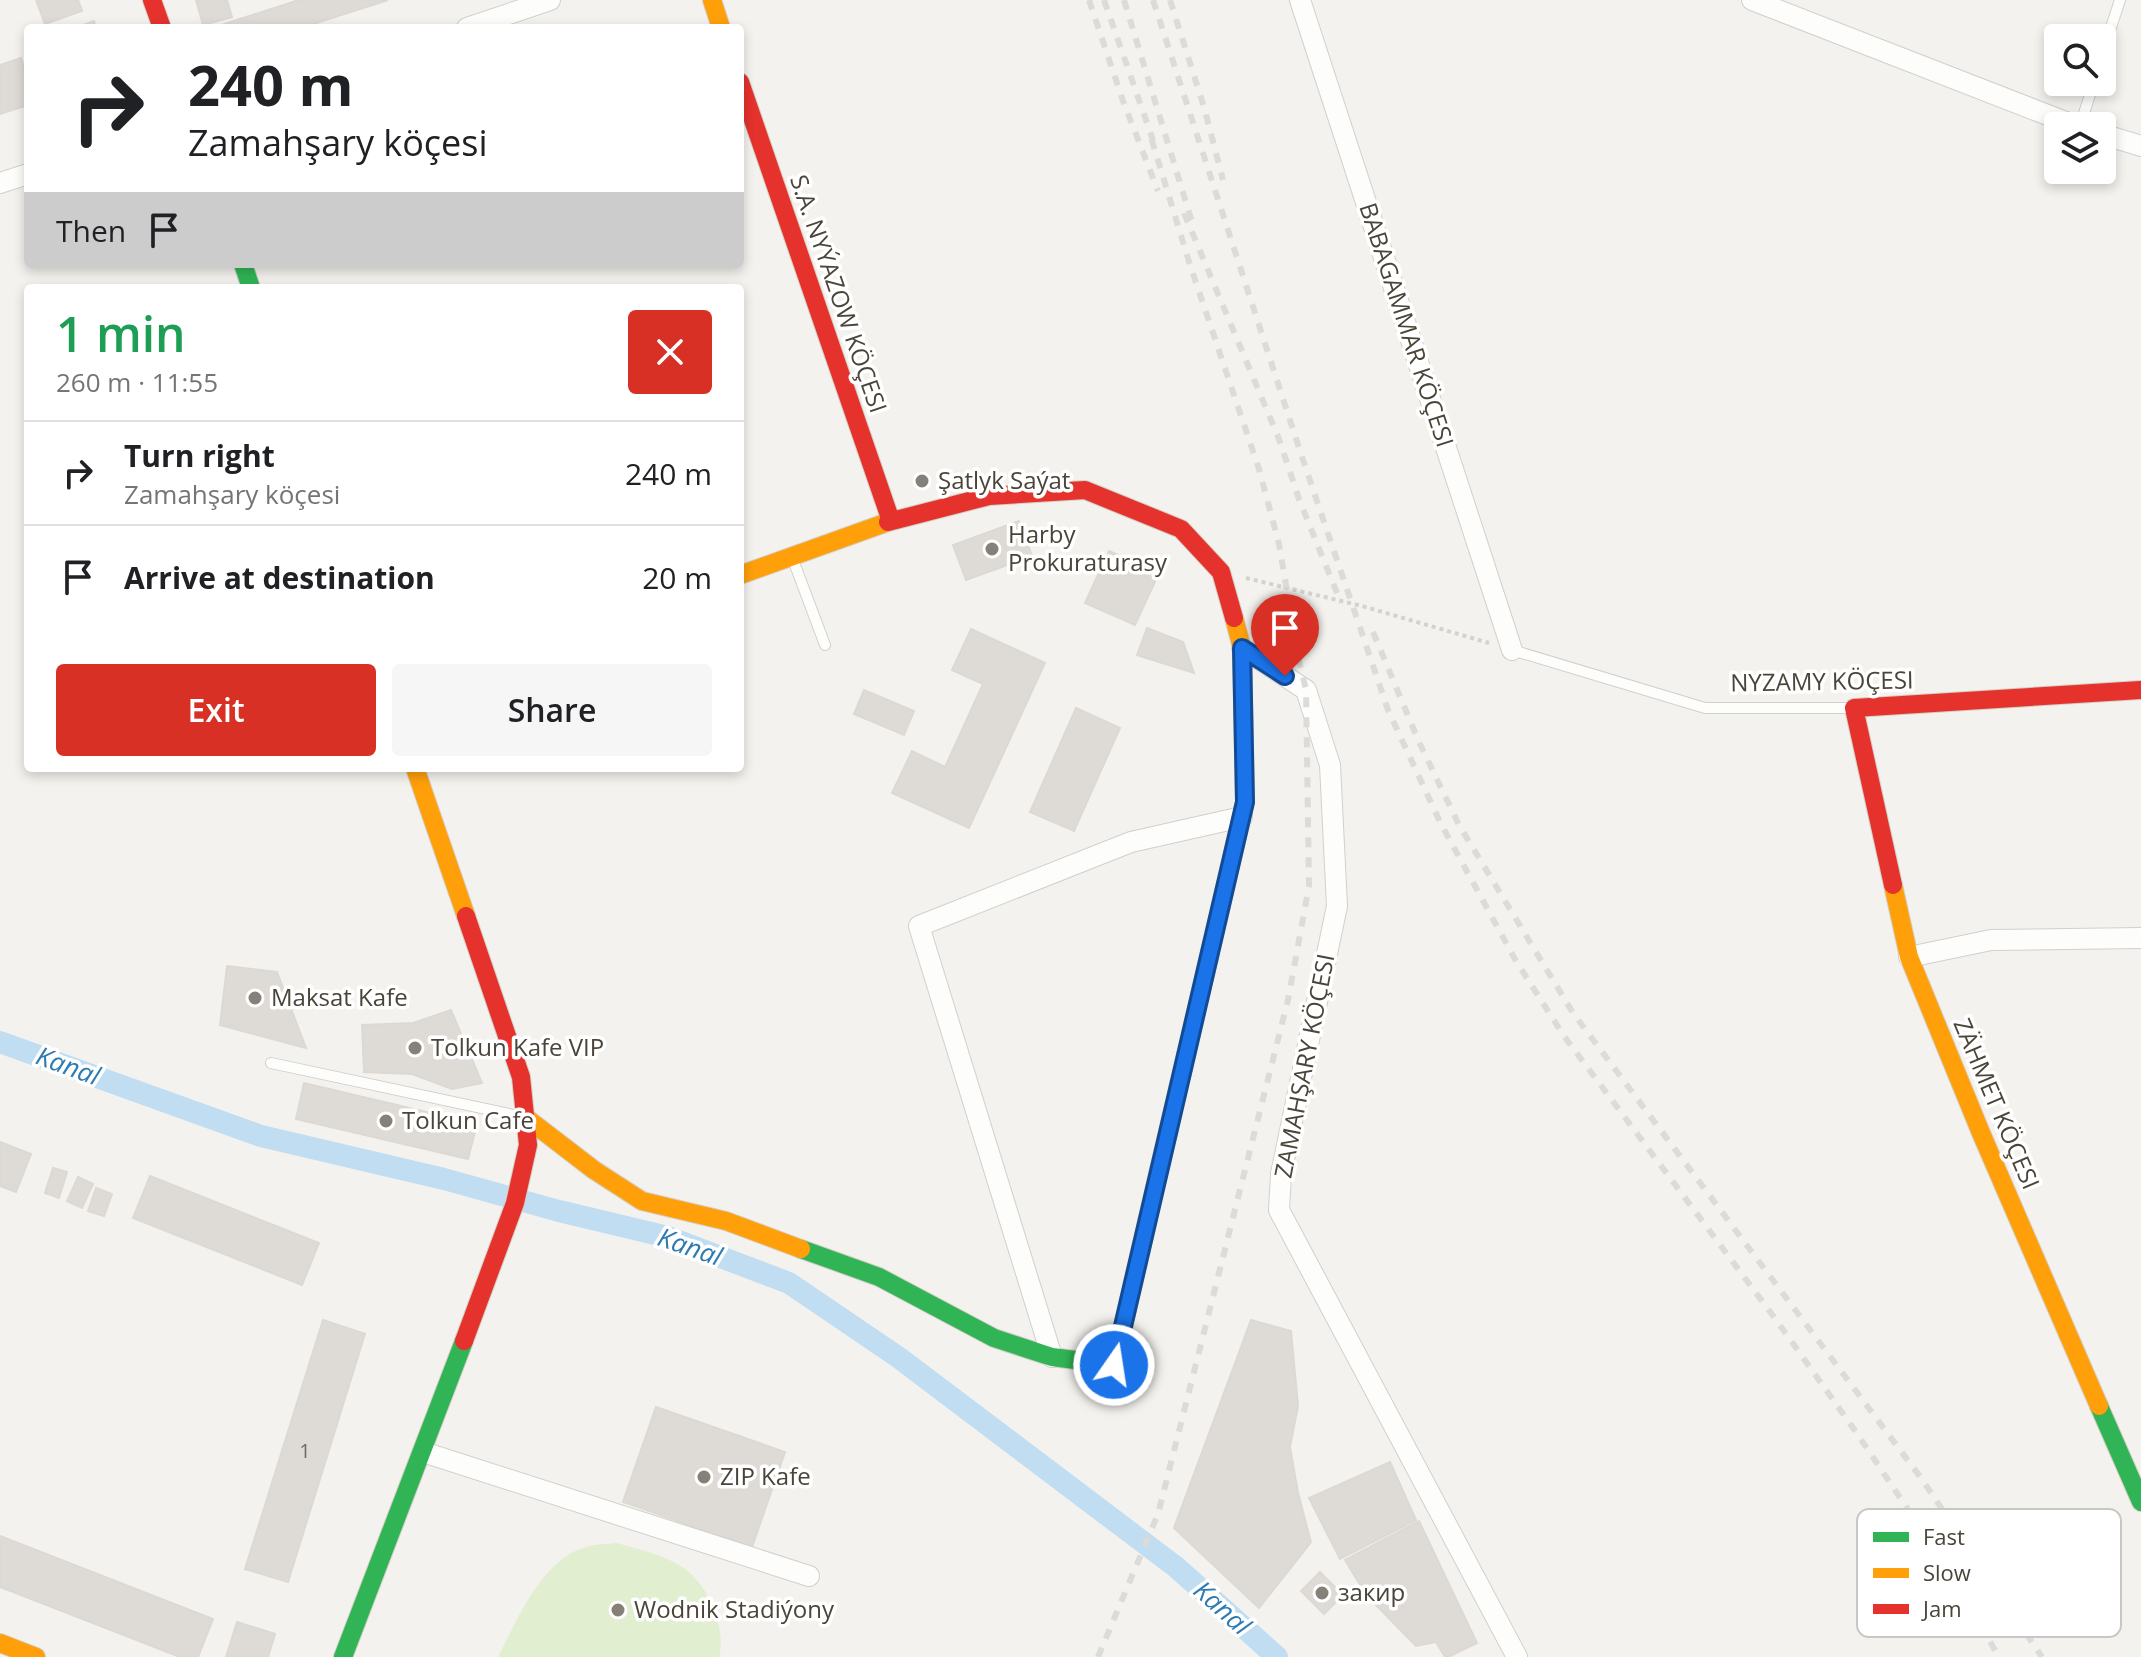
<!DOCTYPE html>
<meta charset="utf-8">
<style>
:root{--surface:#fff;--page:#f6f6f6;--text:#202124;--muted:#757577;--line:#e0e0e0;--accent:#d93025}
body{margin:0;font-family:"Open Sans",sans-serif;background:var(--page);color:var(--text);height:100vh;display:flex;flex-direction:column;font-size:30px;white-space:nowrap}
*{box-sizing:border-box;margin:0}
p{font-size:26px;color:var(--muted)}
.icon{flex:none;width:44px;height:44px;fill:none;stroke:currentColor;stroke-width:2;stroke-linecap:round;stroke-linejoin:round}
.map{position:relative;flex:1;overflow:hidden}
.drawer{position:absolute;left:24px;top:284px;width:720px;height:488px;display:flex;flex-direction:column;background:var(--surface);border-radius:8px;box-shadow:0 4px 12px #0003}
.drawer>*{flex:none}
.banner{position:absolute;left:24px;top:24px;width:720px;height:244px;border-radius:8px;box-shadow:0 4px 12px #0003;background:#fff;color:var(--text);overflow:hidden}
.controls{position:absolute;left:2044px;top:24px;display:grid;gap:16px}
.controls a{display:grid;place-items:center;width:72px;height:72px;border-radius:8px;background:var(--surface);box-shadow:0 4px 12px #0003;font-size:40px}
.pin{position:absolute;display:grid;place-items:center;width:68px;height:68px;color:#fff;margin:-82px -34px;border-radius:50% 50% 50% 0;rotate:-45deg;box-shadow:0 0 8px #0007}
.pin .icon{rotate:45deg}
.me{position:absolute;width:88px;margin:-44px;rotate:13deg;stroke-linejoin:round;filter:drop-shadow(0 0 6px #0008)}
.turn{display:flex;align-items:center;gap:28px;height:168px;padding:0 32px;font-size:36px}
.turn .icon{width:104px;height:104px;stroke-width:2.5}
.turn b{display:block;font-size:56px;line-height:68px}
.then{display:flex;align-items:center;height:76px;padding:0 32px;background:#0003;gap:16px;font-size:30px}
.round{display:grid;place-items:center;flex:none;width:84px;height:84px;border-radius:8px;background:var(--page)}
.overview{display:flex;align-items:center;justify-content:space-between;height:136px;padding:0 32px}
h1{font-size:48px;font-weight:600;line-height:60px;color:#1e9e55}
.action{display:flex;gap:16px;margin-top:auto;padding:16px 32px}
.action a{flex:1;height:92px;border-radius:8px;background:var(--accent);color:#fff;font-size:32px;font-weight:600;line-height:92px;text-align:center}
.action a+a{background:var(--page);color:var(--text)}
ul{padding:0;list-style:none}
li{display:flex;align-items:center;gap:24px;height:104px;padding:0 32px;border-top:2px solid var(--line)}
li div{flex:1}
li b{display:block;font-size:30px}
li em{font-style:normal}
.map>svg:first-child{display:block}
.green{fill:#e1eecf}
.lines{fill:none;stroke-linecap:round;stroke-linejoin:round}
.canal{stroke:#c0ddf1;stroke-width:22}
.building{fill:#dedbd6;stroke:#dcd9d4;stroke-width:2}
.lane-casing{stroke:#d2d0cb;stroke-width:12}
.street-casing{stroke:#d2d0cb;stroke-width:22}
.fast-casing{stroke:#d3cfc5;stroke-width:20}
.slow-casing{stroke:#d3cfc5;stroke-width:20}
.jam-casing{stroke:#d3cfc5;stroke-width:20}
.path{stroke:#d3d2cc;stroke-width:4;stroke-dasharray:4 4;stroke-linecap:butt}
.lane{stroke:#fdfdfc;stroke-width:10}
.street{stroke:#fdfdfc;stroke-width:20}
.fast{stroke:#30b455;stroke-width:18}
.slow{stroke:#ff9f0a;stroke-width:18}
.jam{stroke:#e5322d;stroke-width:18}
.rail{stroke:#dbdbda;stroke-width:6;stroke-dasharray:10 10;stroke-linecap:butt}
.route-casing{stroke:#114b97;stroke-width:20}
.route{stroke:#1a73e8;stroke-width:14}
.poi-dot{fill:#868178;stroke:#fff;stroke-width:3}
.labels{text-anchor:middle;stroke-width:7;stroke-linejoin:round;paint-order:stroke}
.number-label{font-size:20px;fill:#706a61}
.street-label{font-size:24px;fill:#4b4439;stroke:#fff}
.poi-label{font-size:24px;fill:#4b4439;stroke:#fff;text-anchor:start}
.water-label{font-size:26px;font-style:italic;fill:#2e7ab2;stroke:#fff}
.key{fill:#fff;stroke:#c9c7c4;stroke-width:2}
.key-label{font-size:22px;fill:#4b4439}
</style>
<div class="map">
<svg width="2141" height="1657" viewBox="0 0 2141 1657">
<rect width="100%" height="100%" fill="#f4f2ee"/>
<path class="green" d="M617,1543C663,1556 698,1562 715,1613C720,1626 723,1643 719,1657H498C517,1620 542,1559 586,1547C595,1544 607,1544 617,1543Z"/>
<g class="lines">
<path class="canal" d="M0,1042L261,1136L444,1179L559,1211L668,1237L789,1283L898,1357L1176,1567L1277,1657"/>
</g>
<path class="building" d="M36,0H78L82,11L45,24Z
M196,0H227L232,17L203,25Z
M299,0H388L301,28H212Z
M94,21L96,28H75Z
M21,58L28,79V105L0,114V65Z
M1019,521L1032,556L966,580L953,545Z
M1109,551L1159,573L1135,625L1085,603Z
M1147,628L1183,642L1194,673L1137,655Z
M971,629L1045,663L969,828L892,793L912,751L945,767L983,684L952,670Z
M864,690L914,711L904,735L854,714Z
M1076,708L1120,728L1074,831L1030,812Z
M227,966L277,972L306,1048L220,1025Z
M451,1010L482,1083L452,1089L412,1074L364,1072L362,1025L413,1023Z
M304,1083L477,1124L468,1159L296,1119Z
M0,1142L31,1154L16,1192L0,1186Z
M53,1168L67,1172L59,1198L45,1193Z
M150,1176L319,1243L302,1285L133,1218Z
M78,1177L93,1184L82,1208L67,1201Z
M96,1188L112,1194L104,1216L88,1211Z
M323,1320L365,1334L288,1582L245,1569Z
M1251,1320L1291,1331L1298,1406L1290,1447L1298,1493L1311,1542L1259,1608L1174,1528Z
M656,1407L785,1452L752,1547L623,1502Z
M1390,1462L1416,1520L1340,1559L1309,1498Z
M1419,1521L1477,1643L1448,1657H1445L1436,1642L1416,1646L1366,1595L1345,1560Z
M0,1536L213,1619L198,1657H180L0,1587Z
M1320,1572L1343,1595L1324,1614L1301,1591Z
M237,1622L275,1634L268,1657H226Z"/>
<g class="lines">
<g class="lane-casing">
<path id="lane" d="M2102,55L2120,0
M2080,126L2094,82
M792,557L825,645
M1512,650L1705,708H1852
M271,1063L523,1117"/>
</g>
<g class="street-casing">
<path id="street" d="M1300,0L1512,650
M1752,0L2076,126
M467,28L550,0
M2102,134L2141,146
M0,183L28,174
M1242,648L1306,690L1330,765L1337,906L1281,1174L1279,1210L1517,1657
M1909,957L1991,940L2141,938
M1052,1357L919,926L1131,842L1242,817
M423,1452L809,1576"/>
</g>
<g class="fast-casing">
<path id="fast" d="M243,264L251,288
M801,1249L879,1277L994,1338L1052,1357L1114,1365L1156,1183
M2099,1406L2141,1502
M343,1657L464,1341"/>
</g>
<g class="slow-casing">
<path id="slow" d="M712,0L721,28
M740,575L888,522
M415,768L466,916
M1893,885L1909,957L1981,1133L2099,1406
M525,1117L594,1170L642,1201L726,1221L801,1249
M1156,1183L1245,802L1242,648L1234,618
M0,1643L36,1657"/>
</g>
<g class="jam-casing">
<path id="jam" d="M152,0L162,28
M740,82L891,521
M888,522L989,496L1085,490L1181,529L1221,572L1234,618
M1893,885L1854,708L2141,690
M464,1341L515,1203L528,1145L521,1077L466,916"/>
</g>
<path class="path" d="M1246,578L1362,606L1489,643"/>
<use href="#lane" class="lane"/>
<use href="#street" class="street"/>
<use href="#fast" class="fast"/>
<use href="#slow" class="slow"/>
<use href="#jam" class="jam"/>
<path class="rail" d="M1089,0L1123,101L1158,191
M1104,0L1153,140
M1124,0L1192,222
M1153,0L1302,457L1388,710L1441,824L1516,961L1564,1036L1774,1317L1856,1432L1943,1562L1999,1657
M1170,0L1204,107L1223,180
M1184,213L1279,439L1299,499L1341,603
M1373,632L1419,742L1459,825L1573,1013L1921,1478L2042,1657
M1098,1657L1158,1514L1288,1000L1309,886L1306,690L1298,656L1279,544L1259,469L1190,265L1149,131"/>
</g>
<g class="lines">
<g class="route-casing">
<path id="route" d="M1114,1365L1245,802L1242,648L1285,676"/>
</g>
<use href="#route" class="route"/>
</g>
<g class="poi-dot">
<circle cx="922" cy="481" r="8"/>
<circle cx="992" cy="549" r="8"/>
<circle cx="255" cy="998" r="8"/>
<circle cx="415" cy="1048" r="8"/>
<circle cx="386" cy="1121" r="8"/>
<circle cx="704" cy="1477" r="8"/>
<circle cx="1322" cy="1593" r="8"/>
<circle cx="618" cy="1610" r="8"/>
</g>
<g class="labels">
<g class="number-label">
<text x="305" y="1458">1</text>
</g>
<g class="street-label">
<text transform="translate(838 294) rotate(71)" y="8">S.A. NYÝAZOW KÖÇESI</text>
<text transform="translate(1406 325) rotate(72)" y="8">BABAGAMMAR KÖÇESI</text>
<text transform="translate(1822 682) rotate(-1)" y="8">NYZAMY KÖÇESI</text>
<text transform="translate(1305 1066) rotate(-79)" y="8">ZAMAHŞARY KÖÇESI</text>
<text transform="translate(1996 1104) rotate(67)" y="8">ZÄHMET KÖÇESI</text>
</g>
<g class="poi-label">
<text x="938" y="489">Şatlyk Saýat</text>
<text x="1008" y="543">Harby<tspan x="1008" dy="28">Prokuraturasy</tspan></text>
<text x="271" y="1006">Maksat Kafe</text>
<text x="431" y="1056">Tolkun Kafe VIP</text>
<text x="402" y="1129">Tolkun Cafe</text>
<text x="720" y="1485">ZIP Kafe</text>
<text x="1338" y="1601">закир</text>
<text x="634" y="1618">Wodnik Stadiýony</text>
</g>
<g class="water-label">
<text transform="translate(68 1066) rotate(20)" y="9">Kanal</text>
<text transform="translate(690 1247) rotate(19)" y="9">Kanal</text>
<text transform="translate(1222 1608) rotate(42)" y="9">Kanal</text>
</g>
</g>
<rect x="1857" y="1509" width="264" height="128" rx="12" class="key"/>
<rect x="1873" y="1532" width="36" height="10" fill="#30b455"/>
<rect x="1873" y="1568" width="36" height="10" fill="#ff9f0a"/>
<rect x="1873" y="1604" width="36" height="10" fill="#e5322d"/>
<g class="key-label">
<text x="1923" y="1545">Fast</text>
<text x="1923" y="1581">Slow</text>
<text x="1923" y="1617">Jam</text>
</g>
</svg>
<div class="controls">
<a><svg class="icon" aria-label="search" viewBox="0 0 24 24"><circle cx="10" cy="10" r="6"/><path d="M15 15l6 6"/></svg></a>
<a><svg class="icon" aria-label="layers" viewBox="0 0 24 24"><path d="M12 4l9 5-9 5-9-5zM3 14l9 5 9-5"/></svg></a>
</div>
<div class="pin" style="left:1285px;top:676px;background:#d93025"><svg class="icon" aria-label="arrive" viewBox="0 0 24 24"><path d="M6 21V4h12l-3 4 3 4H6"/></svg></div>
<svg class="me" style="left:1114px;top:1365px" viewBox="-20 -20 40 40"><circle r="17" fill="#1a73e8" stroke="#fff" stroke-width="3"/><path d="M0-11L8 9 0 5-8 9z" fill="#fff"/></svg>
<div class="banner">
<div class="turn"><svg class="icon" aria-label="right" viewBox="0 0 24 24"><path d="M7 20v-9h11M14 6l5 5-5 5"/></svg><div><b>240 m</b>Zamahşary köçesi</div></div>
<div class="then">Then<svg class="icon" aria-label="arrive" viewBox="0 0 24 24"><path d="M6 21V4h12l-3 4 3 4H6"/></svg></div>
</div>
<section class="drawer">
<div class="overview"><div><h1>1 min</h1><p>260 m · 11:55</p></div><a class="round" style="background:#d93025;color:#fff"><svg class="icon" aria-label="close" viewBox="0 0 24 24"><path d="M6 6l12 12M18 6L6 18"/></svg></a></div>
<ul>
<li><svg class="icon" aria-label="right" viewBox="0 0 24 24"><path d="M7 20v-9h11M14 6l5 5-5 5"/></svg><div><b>Turn right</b><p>Zamahşary köçesi</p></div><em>240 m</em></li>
<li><svg class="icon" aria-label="arrive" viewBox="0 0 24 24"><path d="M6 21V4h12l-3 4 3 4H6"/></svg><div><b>Arrive at destination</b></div><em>20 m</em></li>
</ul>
<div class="action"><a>Exit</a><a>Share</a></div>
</section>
</div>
